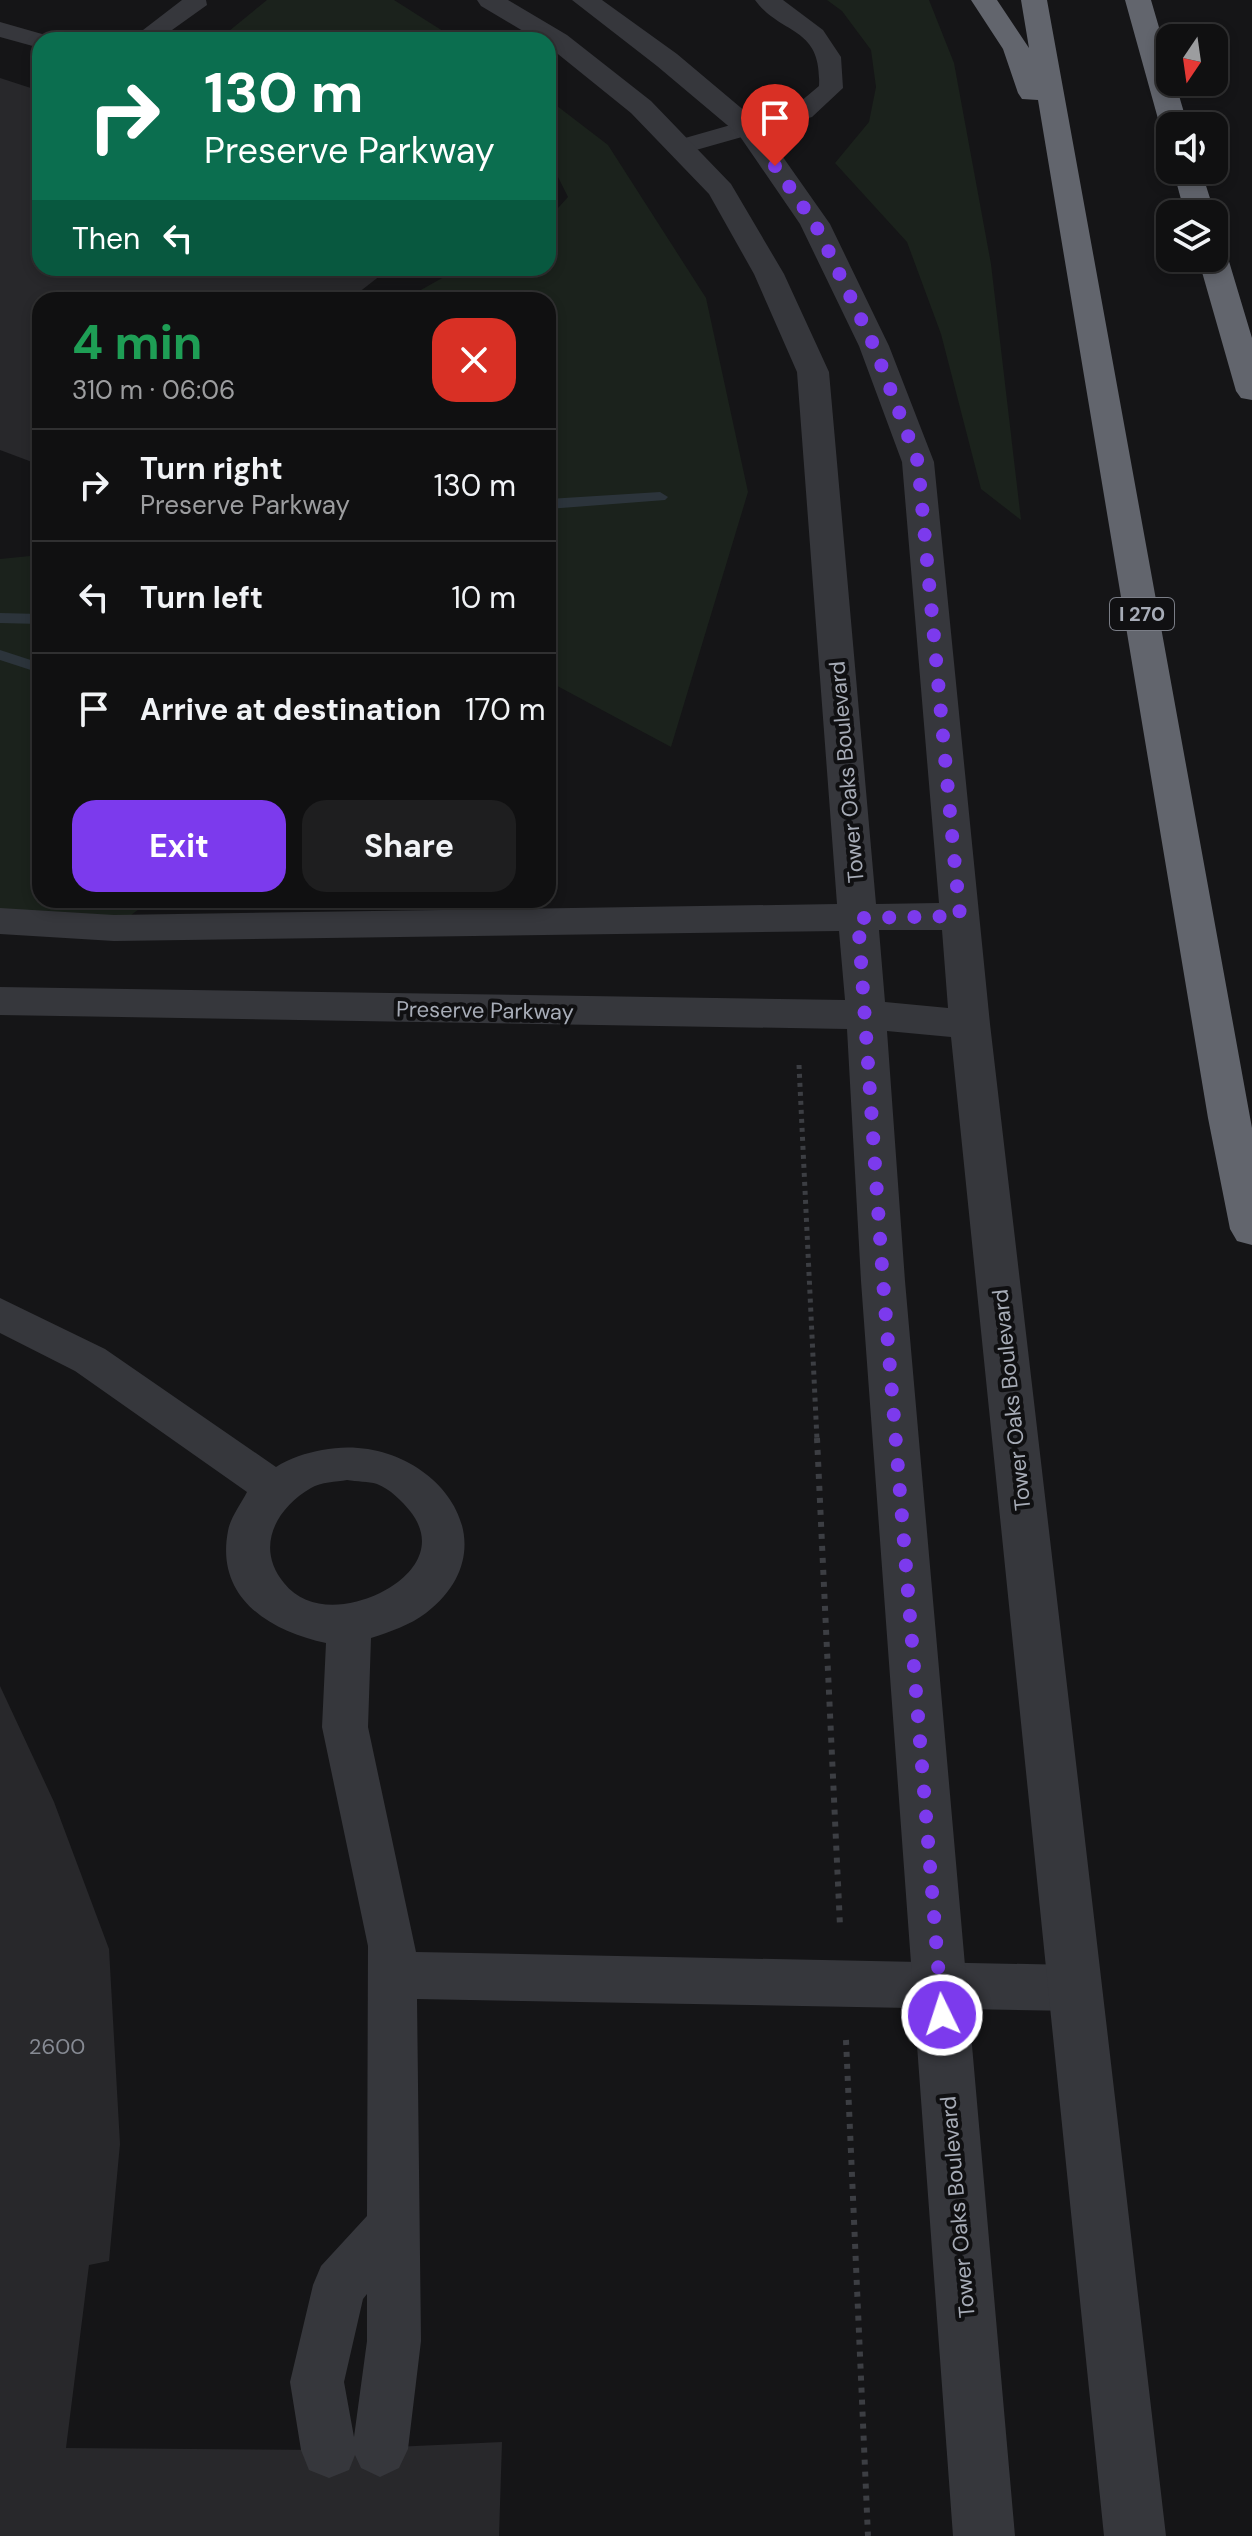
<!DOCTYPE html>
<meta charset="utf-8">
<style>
:root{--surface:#101011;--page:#1e1e1f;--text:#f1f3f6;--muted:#9c9d9f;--line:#303031;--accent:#7c3aed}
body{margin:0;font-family:"DM Sans",sans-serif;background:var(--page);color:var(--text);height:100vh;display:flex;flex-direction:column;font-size:30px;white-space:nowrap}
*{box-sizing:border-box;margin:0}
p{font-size:26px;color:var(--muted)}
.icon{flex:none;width:44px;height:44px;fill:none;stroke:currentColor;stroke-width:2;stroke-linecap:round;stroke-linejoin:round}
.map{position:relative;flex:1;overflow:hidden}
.drawer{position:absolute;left:32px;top:292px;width:524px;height:616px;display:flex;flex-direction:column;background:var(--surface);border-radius:24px;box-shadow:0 4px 12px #0003,0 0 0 2px var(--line)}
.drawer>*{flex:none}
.banner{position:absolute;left:32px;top:32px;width:524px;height:244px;border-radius:24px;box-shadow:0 4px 12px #0003,0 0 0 2px var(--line);background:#0b6e4f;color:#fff;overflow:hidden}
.needle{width:52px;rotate:193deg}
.controls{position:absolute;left:1156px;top:24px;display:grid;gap:16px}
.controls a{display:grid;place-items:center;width:72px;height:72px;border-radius:16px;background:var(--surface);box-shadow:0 4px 12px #0003,0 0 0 2px var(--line);font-size:40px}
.pin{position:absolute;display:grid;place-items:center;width:68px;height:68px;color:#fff;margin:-82px -34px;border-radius:50% 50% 50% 0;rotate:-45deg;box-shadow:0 0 8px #0007}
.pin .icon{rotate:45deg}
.me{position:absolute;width:88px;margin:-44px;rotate:356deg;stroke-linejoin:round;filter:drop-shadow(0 0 6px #0008)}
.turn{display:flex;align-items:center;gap:28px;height:168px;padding:0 40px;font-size:36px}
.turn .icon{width:104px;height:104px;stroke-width:2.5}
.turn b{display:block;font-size:56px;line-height:68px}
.then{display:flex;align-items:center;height:76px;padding:0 40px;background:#0003;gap:16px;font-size:30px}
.round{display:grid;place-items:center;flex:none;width:84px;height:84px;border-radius:24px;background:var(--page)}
.headline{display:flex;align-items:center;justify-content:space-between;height:136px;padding:0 40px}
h1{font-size:48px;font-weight:700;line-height:60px;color:#1e9e55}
.cta{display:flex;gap:16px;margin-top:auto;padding:16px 40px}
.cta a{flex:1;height:92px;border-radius:24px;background:var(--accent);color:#fff;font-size:32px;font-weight:700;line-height:92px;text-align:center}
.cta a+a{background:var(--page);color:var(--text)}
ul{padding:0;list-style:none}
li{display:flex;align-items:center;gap:24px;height:112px;padding:0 40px;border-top:2px solid var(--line)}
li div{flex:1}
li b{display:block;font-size:30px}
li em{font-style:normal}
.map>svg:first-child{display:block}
.green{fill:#1b221c}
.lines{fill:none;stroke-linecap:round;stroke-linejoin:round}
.stream{fill:#2c343b;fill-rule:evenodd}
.building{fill:#28282b}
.path-far1{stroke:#3c3e43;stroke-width:5;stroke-dasharray:4 5;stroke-linecap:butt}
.path{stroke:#3c3e43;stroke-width:6;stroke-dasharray:5 7;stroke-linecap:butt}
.service{fill:#36373c;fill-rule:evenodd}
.tertiary{fill:#36373c;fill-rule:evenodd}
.motorway{fill:#62656d;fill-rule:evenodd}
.route{stroke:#7c3aed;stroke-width:14;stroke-dasharray:0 25.2}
.labels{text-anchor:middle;stroke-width:8;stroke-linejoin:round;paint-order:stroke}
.shield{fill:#101012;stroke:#7a7d86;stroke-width:2}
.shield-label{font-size:20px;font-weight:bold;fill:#a7acb7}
.street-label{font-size:22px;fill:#a7acb7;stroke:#101012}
.near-number-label{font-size:22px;fill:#868a93}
</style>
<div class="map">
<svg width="1252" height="2536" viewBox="0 0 1252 2536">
<rect width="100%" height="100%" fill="#151517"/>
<path class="green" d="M267,0H394L457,40H218Z
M827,0H929L954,63L991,264L1021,520L981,489L941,334L907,242L835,163L869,122L876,87L871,50L842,11Z
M548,99L608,145L706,298L748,492L671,747L548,681V300H403L460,268H548V219L568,197L548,157Z
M40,555V900H151L114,928L0,921V559Z"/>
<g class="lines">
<path class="stream" d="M660,492L668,497L665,500L548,509V499Z
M0,613L40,614V624L0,623Z
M0,650L40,663V673L0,660Z"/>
</g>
<path class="building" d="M0,78L40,91V268H390L349,300H40V465L0,450Z
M0,1686L54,1802L109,1949L120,2144L109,2261L89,2265L66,2448L329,2450L502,2442L499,2536H0Z"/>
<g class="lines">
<path class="path-far1" d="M799,1065L817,1440"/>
<path class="path" d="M817,1438L840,1926
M846,2040L868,2536"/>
<path class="service" d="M182,0H206L207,5L158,40H130Z
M755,0H783L823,30L841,57L843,88L812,117L689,152H671L667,147L671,142L794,107L819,86C822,25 781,36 755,0Z
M0,22L49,36L51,40H40V48L0,37Z
M0,1298L105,1349L276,1467C290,1458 306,1453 322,1450C425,1429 520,1540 426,1613C410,1625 390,1632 371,1638L368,1727L416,1952L1074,1965L1091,1972L1099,1988L1091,2004L1074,2011L417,1999L421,2341L408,2449L399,2468L380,2477L361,2468L355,2455L349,2470L329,2478L309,2470L301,2450L290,2382L313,2285L321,2266L367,2216L368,1946L322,1727L326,1643C270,1631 215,1598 228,1531C230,1518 241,1504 247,1492L75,1371L0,1333ZM347,1480C357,1482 368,1481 377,1484C390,1489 402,1501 410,1511C448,1559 387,1599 344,1604C322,1607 299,1602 284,1583C255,1548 275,1509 311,1488C321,1482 336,1482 347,1480ZM367,2294V2341L354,2437L344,2382L363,2299Z"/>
<path class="tertiary" d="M477,0H508L567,35L651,101L731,184L784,274L829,372L876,904L939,903L902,462L859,346L800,224L739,135L657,66L572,0H602L677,54L759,123L830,224L889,346L934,462L990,1024L1166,2536H1104L951,1037L887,1031L905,1281L1015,2536H953L861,1281L847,1029L0,1015V987L845,1000L839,931L114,941L0,934V908L114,915L837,904L797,372L754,274L709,194L631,113L548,46V40H538L481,6ZM879,930H942L948,1008L885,1002Z"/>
<path class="motorway" d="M971,0H997L1029,48L1021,0H1047L1252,1128V1245L1237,1241L1230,1229L1208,1118L1038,100L1022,99L1018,93L1003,49Z
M1125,0H1151L1170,65V82H1175L1188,126H1170V133L1160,126Z
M1173,170H1201L1215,214L1214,215L1185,214Z
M1214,249L1224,252L1228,258L1252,338V400L1241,398L1236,391L1198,258H1214Z"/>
</g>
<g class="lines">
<path class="route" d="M775,166L815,224L827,248L874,346L918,462L954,856L960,916L858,918L883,1281L942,2015"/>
</g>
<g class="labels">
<rect class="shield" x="1110" y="598" width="64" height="32" rx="6"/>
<g class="shield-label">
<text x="1142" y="621">I 270</text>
</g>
<g class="street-label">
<text transform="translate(846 772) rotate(-95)" y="8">Tower Oaks Boulevard</text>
<text transform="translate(485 1010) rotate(1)" y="8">Preserve Parkway</text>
<text transform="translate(1011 1400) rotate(-96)" y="8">Tower Oaks Boulevard</text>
<text transform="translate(957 2207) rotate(-95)" y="8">Tower Oaks Boulevard</text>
</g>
<g class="near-number-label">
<text x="57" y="2054">2600</text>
</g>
</g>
</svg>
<div class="controls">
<a><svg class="needle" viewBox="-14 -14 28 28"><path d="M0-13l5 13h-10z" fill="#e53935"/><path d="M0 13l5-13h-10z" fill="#9c9d9f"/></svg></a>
<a><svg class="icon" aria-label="sound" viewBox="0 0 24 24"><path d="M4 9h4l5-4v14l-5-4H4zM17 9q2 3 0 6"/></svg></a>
<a><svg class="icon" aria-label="layers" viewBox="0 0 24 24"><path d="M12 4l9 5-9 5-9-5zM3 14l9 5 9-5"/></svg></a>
</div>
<div class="pin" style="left:775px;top:166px;background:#d93025"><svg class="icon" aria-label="arrive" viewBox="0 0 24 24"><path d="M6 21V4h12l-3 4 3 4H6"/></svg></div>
<svg class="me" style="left:942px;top:2015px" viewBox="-20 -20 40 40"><circle r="17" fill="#7c3aed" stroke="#fff" stroke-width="3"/><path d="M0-11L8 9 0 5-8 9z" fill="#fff"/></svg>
<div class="banner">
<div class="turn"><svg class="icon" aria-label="right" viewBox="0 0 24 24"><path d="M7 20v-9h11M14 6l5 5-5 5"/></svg><div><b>130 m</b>Preserve Parkway</div></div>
<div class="then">Then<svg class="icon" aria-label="left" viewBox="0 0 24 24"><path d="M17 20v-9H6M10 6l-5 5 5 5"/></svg></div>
</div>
<section class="drawer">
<div class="headline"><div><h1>4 min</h1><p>310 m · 06:06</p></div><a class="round" style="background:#d93025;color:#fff"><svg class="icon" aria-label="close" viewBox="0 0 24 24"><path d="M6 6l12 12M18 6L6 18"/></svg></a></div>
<ul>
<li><svg class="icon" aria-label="right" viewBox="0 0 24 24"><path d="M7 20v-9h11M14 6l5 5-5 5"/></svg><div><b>Turn right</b><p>Preserve Parkway</p></div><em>130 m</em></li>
<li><svg class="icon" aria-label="left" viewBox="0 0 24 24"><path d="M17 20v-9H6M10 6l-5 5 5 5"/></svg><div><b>Turn left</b></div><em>10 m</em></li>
<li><svg class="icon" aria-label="arrive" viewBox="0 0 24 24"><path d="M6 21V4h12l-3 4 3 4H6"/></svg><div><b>Arrive at destination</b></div><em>170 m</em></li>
</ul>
<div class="cta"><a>Exit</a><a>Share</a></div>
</section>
</div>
